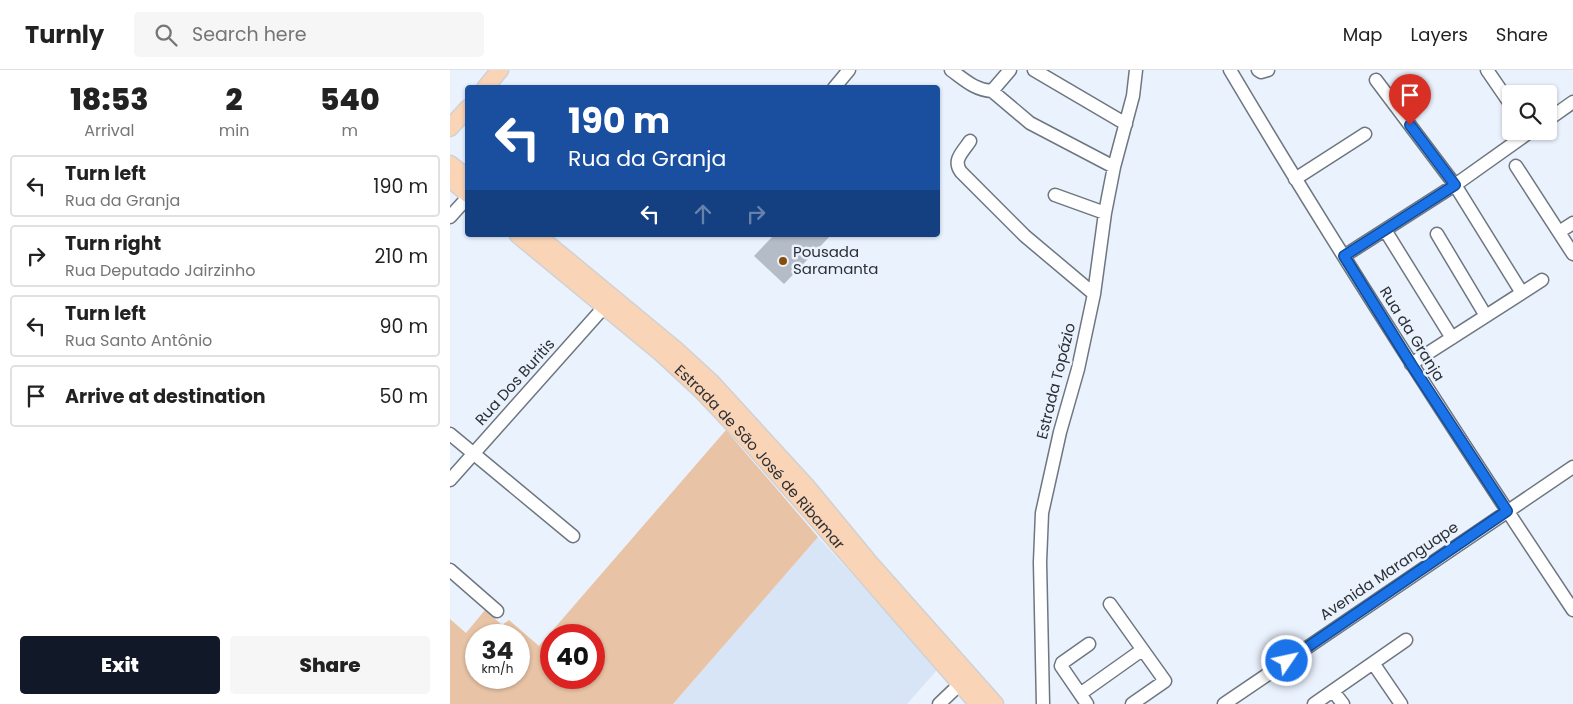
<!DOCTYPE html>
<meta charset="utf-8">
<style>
:root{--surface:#fff;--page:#f6f6f6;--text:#222;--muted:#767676;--line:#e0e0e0;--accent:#111827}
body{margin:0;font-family:Poppins,sans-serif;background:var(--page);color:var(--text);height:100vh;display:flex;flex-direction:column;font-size:19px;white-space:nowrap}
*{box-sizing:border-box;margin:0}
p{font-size:16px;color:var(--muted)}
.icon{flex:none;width:28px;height:28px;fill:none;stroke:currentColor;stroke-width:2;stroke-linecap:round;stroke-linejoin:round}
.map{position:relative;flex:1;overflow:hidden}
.drawer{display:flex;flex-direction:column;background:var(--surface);width:450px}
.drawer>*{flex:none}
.top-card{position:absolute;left:15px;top:15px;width:475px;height:152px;border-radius:5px;box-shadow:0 1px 4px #0004;background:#1a4fa0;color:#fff;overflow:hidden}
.fabs{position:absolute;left:1052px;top:15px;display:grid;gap:10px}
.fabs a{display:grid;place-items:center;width:55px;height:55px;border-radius:5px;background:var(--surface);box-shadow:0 1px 4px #0004;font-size:25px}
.speed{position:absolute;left:15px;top:554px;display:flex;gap:10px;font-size:25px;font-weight:700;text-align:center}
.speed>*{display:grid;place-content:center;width:65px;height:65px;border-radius:50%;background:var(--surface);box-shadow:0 1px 4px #0004;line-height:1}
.speed small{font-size:12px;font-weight:400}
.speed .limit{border:8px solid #d22;background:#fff;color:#111}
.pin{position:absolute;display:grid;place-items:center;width:42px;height:42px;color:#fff;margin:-51px -21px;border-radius:50% 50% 50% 0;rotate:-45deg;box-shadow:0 0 5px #0007}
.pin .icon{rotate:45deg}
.me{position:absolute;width:55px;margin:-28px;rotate:56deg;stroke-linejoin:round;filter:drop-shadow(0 0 4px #0008)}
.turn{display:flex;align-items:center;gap:18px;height:105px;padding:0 20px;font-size:22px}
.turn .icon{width:65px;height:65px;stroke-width:2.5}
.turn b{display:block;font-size:35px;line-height:42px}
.lanes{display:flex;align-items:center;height:48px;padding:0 20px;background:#0003;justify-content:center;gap:25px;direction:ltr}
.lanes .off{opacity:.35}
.eta{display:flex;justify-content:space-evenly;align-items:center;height:85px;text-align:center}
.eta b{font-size:30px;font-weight:800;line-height:35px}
.action{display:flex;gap:10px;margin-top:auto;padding:10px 20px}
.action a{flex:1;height:58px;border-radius:5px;background:var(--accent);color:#fff;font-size:20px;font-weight:800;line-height:58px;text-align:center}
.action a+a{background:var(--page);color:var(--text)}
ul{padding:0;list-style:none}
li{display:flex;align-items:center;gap:15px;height:62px;margin:0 10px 8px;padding:0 10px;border:2px solid var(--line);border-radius:5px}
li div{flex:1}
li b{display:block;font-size:19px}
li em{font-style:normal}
header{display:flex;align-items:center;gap:30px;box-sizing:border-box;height:70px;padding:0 25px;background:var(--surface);border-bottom:1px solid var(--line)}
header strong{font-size:24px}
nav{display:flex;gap:28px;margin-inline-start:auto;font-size:18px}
.search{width:350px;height:45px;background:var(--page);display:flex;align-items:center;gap:12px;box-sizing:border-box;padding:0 18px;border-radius:5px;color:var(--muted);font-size:19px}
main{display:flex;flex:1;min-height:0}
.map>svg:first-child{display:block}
.built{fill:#d8e5f7}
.green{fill:#e8c3a5;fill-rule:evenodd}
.building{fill:#b4bcc7}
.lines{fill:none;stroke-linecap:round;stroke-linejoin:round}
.minor-casing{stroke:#6e7680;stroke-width:15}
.major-casing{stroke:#d1d1d2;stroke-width:19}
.minor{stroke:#fff;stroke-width:12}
.major{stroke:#f9d4b6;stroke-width:16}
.route-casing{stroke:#114b97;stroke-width:12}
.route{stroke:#1a73e8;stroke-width:9}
.poi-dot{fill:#894d09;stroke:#eaf2fe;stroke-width:2}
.labels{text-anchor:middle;stroke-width:5;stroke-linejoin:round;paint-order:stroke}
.poi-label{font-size:15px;fill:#2d3034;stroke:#eaf2fe;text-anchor:start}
.street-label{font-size:15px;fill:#2d3034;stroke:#eaf2fe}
</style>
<header>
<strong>Turnly</strong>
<div class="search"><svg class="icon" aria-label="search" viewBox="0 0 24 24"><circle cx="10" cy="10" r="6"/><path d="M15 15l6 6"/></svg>Search here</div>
<nav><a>Map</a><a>Layers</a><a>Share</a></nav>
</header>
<main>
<section class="drawer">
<div class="eta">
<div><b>18:53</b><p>Arrival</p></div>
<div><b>2</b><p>min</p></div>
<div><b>540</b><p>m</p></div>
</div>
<ul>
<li><svg class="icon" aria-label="left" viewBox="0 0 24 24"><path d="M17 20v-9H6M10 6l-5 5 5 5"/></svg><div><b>Turn left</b><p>Rua da Granja</p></div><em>190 m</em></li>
<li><svg class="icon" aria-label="right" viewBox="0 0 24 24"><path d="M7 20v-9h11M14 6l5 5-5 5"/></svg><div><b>Turn right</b><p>Rua Deputado Jairzinho</p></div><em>210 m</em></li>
<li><svg class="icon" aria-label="left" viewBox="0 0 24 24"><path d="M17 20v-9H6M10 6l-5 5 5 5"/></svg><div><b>Turn left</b><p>Rua Santo Antônio</p></div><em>90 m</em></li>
<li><svg class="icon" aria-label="arrive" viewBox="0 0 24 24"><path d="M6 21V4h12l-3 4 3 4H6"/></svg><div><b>Arrive at destination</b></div><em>50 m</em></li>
</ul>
<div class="action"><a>Exit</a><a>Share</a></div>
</section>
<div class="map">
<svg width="1123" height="634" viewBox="0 0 1123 634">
<rect width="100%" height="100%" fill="#eaf2fe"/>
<path class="built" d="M368,467L488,599L457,634H223Z"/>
<path class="green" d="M276,360L368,467L223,634H0V549L16,563L35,540L52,555L59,550L89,576ZM26,565H69V608H26ZM101,565H144V608H101Z"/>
<path class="building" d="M324,165H381L334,214L304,186Z"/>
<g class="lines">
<g class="minor-casing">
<path id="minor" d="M501,0C515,10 525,20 542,21
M584,0L676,54
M780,0C889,184 1005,363 1123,540
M808,0L811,2L818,0
M1037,0L1061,35
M926,10L1005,115L1072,223
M384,18L399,0
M542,21L580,53L664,97
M542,21L560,0
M1099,49L1123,32
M520,71C513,82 502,90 511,102L575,166L644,224
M1066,96L1123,184
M845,109L915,64
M605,125L655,143
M0,147L18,127
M935,160L1002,268
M1109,162L1123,153
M987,164L1036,246
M894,186L1005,115L1081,61
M961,294L1092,210
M0,364L123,466
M0,410L155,236
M0,500L47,541
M660,534L715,611L682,634
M923,593L951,634
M883,621L893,634
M630,624L692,580
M489,634L510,614
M593,634L590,492L592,443L610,362L628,299L644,224L655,143L664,97L683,26L686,0
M637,634L611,596L612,593L639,574
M774,634L1123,397
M864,634L956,570"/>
</g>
<g class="major-casing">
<g id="major">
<path d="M35,18L50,0"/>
<path d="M0,58L18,38"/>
<path d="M0,94L18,108"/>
<path d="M0,109L18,124"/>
<path id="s1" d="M68,165L211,283L252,321L299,371L528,634"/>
<path d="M87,165L225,279L261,312L358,418L419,492L545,634"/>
</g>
</g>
<use href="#minor" class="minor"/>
<use href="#major" class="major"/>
</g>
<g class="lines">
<g class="route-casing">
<path id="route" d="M837,591L1057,441L961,294L894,186L1005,115L960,55"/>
</g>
<use href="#route" class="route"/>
</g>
<circle class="poi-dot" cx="333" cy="191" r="5"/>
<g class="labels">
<g class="poi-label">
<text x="343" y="187">Pousada<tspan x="343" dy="17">Saramanta</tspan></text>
</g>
<g class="street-label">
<text transform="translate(962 264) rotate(58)" y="5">Rua da Granja</text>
<text transform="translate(606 311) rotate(-76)" y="5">Estrada Topázio</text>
<text transform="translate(65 312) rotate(-48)" y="5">Rua Dos Buritis</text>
<text dy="5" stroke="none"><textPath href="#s1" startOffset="329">Estrada de São José de Ribamar</textPath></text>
<text transform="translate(939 501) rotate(-34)" y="5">Avenida Maranguape</text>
</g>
</g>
</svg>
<div class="fabs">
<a><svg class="icon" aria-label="search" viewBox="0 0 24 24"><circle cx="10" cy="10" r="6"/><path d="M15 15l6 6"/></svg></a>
</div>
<div class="speed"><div>34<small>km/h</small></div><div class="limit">40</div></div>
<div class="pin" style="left:960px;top:55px;background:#d93025"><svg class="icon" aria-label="arrive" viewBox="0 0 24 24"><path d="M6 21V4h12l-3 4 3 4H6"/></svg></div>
<svg class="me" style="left:837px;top:591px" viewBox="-20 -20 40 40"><circle r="17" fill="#1a73e8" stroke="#fff" stroke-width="3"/><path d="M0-11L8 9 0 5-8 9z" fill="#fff"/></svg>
<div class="top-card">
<div class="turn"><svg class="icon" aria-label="left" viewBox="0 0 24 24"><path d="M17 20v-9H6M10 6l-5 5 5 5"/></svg><div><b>190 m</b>Rua da Granja</div></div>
<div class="lanes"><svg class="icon" aria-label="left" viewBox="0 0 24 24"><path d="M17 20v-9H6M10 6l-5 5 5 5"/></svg><svg class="icon off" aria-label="ahead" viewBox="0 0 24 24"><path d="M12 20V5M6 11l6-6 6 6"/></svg><svg class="icon off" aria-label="right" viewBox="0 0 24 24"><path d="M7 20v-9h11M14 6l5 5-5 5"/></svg></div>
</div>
</div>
</main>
